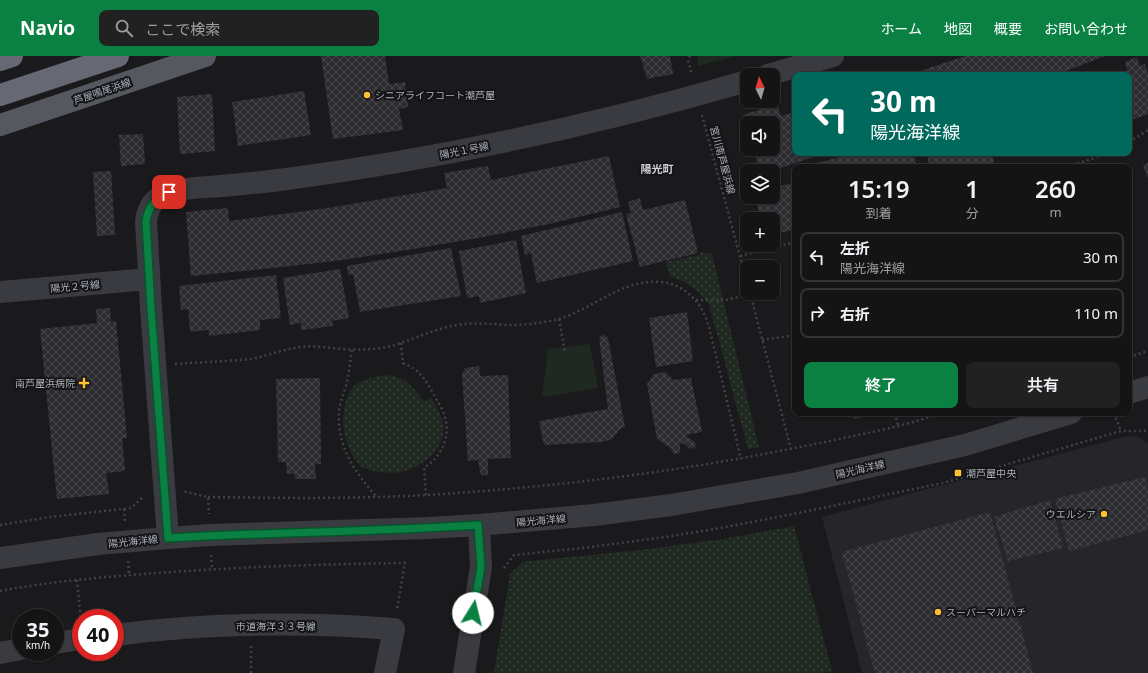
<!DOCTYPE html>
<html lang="ja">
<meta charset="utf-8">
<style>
:root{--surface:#141415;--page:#212122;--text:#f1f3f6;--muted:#9d9ea0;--line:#333334;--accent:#0b8043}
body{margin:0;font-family:"Noto Sans","Noto Sans JP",sans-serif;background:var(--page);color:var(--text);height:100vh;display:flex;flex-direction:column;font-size:15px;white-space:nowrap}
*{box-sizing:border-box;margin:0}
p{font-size:13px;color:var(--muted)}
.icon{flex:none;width:22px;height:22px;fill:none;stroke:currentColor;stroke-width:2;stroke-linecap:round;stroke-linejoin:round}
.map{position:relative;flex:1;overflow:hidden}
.sheet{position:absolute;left:792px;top:108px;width:340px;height:252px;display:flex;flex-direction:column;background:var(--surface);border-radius:8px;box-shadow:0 1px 3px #0004,0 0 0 1px var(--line)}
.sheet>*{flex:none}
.guide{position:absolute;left:792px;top:16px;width:340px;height:84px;border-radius:8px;box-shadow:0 1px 3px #0004,0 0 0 1px var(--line);background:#00695c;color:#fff;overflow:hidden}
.needle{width:26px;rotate:355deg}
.fabs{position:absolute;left:740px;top:12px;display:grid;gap:8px}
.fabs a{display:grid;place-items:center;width:40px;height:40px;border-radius:8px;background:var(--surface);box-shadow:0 1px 3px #0004,0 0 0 1px var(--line);font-size:20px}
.speed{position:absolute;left:12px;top:553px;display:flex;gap:8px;font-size:20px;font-weight:700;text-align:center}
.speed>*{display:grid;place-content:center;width:52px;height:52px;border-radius:50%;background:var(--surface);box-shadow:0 1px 3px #0004,0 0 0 1px var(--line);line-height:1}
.speed small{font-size:10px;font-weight:400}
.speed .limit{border:6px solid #d22;background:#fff;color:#111}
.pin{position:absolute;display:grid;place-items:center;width:34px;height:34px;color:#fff;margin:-17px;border-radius:8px;box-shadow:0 2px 6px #0006}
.me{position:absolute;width:44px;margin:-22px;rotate:9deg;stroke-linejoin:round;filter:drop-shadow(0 0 3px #0008)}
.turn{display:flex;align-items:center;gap:14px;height:84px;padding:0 12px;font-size:18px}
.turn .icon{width:52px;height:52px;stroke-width:2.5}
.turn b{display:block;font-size:28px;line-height:34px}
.eta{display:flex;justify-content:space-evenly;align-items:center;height:68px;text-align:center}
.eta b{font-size:24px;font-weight:600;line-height:28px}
.cta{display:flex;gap:8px;margin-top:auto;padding:8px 12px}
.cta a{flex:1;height:46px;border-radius:8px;background:var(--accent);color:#fff;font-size:16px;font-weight:600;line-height:46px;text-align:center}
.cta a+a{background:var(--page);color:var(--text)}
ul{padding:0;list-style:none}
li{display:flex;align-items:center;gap:12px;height:50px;margin:0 8px 6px;padding:0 4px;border:2px solid var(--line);border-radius:8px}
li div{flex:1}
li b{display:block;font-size:15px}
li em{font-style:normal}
header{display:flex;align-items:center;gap:24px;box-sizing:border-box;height:56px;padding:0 20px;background:var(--accent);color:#fff}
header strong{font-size:19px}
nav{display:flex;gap:22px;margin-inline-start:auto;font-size:14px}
.search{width:280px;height:36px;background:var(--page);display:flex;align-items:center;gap:10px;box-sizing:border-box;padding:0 14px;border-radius:8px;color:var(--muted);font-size:15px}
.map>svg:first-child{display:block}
.built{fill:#262529}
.grass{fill:url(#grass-dots)}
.park{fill:#1f2821}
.building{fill:url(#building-cross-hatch)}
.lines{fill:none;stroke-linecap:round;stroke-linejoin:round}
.path{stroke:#404248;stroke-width:2.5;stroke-dasharray:2 3;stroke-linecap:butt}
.minor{stroke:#3a3b41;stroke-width:22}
.major{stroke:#565860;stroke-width:22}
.highway{stroke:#666973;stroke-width:22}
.route-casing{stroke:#07532c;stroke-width:10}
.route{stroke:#0b8043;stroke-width:7}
.poi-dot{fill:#fbc132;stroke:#151417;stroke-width:1.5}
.labels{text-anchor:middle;stroke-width:4;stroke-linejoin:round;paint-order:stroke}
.street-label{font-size:10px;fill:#abb0bc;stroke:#151417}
.poi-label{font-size:10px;fill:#abb0bc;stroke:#151417;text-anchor:start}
.neighbourhood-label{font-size:11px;font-weight:bold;fill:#cdcfd8;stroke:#151417}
</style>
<header>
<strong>Navio</strong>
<div class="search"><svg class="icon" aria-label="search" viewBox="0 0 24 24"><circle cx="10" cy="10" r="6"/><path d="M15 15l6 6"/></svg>ここで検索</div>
<nav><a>ホーム</a><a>地図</a><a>概要</a><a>お問い合わせ</a></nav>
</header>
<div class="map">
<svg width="1148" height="617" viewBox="0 0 1148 617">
<defs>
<pattern id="grass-dots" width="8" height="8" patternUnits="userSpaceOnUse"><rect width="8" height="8" fill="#1f2821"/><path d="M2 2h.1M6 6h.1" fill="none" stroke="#3d453f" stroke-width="1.8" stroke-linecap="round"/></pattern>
<pattern id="building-cross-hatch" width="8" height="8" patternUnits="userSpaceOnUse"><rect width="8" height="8" fill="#2d2c30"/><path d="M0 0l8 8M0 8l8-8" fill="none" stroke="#49484c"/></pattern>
</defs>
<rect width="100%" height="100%" fill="#1a1a1c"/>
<path class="built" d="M1128,380L1138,381L1148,387V617H862L822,461Z"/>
<path class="grass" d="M700,196L712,198L759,391L748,393L709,248L696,234L683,225L671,221L665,206L699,199Z
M386,319C404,319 415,333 424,346L431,342C436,350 441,358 443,367C447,390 426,409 405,415C395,418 385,417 375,415C370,414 365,413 361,410C354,404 350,395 347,387C343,376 342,364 344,354C349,325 361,324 386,319Z
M794,470L832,615L823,617H494L510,518L523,506L649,493L722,483Z"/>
<path class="park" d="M697,0H737L698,10Z
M590,288L598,332L542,341L548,293Z"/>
<path class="building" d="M321,0H385L389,28L405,26L408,51L399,53L403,74L333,83Z
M640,0H670L673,18L647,23Z
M965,0H1105L1056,19H908Z
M1137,1L1140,10L1145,8L1148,17V58L1129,65V19H1116L1127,15L1125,6Z
M304,35L311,79L238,90L232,46Z
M212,38L215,95L180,98L177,41Z
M777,48L781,60L795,56V97H826L771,115H760L753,93H773V67H746L743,59Z
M143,78L145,108L121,110L119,79Z
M856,97H918L914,99L917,111H814L813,108Z
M926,97H992L995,111H930Z
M609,100L620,151L549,168L478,182L407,194L335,205L263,213L191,220L186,156L228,152L229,165L328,152L447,132L444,117L488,110L491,124Z
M1148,107V123L1143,109Z
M111,115L115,179L97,180L93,116Z
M795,126V173L773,179V163H761L755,141H773V132Z
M640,142L643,154L685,144L698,197L640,211L626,158L631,157L628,146Z
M622,156L633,205L537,227L531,197L525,199L521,180Z
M516,184L526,237L480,247L479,240L467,242L459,195Z
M451,192L461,240L360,256L353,218L348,219L347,210Z
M340,213L349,262L332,265L333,270L301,274V267L290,269L283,222Z
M276,219L281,262L260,264V274L209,280L208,274L190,276L188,253L181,254L179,230Z
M110,252L111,266L116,265L127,382H122L125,415L106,417L109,438L57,443L40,273L97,267L96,253Z
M687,256L693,305L656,311L649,262Z
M603,278L608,282L625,371L621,372L612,383L602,386L544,389L539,365L608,353L599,282Z
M479,310L480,320L508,319L511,402L488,403V419H481L478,404L468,405L462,318L465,312Z
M665,316L674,324L691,322L702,376L685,379L696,387L695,392L690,393L683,387L680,388V397L673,398L672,393L657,383L647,328L654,318Z
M320,322L321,408H315L316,423H295L294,418H287L286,406H278L276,323Z
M853,357H862L863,361L854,363Z
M1145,421L1148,432V474L1069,495L1055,443Z
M1050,444L1063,492L1008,505L994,461Z
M990,456L1033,617H875L842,496Z"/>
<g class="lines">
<path class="path" d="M690,0L688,4L692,19
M702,59L747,227
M1129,86L1148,74
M1068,111L1108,97
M740,200L795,186
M750,237L791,393
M696,244H726L750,238
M559,263L565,296
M762,284L795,279
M401,287L403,307C420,314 425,323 434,339C438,346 443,354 445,361C451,382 441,401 424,412L426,439
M352,294C350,306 349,318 346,330C343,340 339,348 339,357C337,390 355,417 376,440
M1129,301L1148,295
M175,308C192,307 208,306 224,305C233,304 242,304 251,303C268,300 283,293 301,291C315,289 328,292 343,293C356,294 369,294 382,292C408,287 431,273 457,269C474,266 491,268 508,269C525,269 542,267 559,263C562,262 566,260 570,259C601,246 626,223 662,226C687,229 703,249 709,271L741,403
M895,357L898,370
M1114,357L1121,375
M185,435L186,436L208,441L209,458
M208,441C281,442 354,443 427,439C540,432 653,419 764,398C802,391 839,383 877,375C899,370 920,365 941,357
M124,453L125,465
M0,469L50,461L131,452L144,440
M211,499L212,513
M128,505L129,519
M504,512L514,499L583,492L665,481L721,472L803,456L943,427L1121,375H1144L1148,374
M77,524L81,564
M0,535C52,525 104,521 157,517C239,511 322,508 405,507L397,553
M251,590V617"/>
<path class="minor" d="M768,19L833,0
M0,236L149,223
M1129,337L1148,331
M168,482L151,252L146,165C147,156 151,147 159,141C172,131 204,132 221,130C243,128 265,126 287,123C442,102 596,69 747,25
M0,502L98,488L168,482L210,479L429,472L479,469L594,459L671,449L798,427L965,389L1071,357
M115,579C207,567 301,566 394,573L385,617
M55,587L81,583
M0,597L21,593
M464,617L481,511L479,469"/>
<path class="major" d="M0,69L205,0"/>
<path class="highway" d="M0,4L12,0
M0,39L118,0"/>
</g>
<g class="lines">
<g class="route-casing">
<path id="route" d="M169,136C156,142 148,151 146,165L151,252L168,482C272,476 375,476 478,469L481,511L473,557"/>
</g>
<use href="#route" class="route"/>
</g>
<g class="poi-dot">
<circle cx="367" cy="39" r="4"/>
<path d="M82 321h4v4h4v4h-4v4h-4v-4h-4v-4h4z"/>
<rect x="954" y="413" width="8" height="8" rx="2"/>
<circle cx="1104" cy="458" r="4"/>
<circle cx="938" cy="556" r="4"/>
</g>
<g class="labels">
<g class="street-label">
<text transform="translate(102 35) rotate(-19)" y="4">芦屋鳴尾浜線</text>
<text transform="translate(464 94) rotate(-11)" y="4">陽光１号線</text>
<text transform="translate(723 104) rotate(75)" y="4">宮川南芦屋浜線</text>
<text transform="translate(75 230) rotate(-5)" y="4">陽光２号線</text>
<text transform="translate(860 413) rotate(-13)" y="4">陽光海洋線</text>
<text transform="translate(541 464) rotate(-5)" y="4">陽光海洋線</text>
<text transform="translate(133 485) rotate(-6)" y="4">陽光海洋線</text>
<text x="276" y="574">市道海洋３３号線</text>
</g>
<g class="poi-label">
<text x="375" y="43">シニアライフコート潮芦屋</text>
<text x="75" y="331" text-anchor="end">南芦屋浜病院</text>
<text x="966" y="421">潮芦屋中央</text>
<text x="1096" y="462" text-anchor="end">ウエルシア</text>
<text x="946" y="560">スーパーマルハチ</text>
</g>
<g class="neighbourhood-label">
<text x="657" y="117">陽光町</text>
</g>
</g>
</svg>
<div class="fabs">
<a><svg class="needle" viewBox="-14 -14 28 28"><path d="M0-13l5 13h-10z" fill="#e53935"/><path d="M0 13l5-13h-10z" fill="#9d9ea0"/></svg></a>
<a><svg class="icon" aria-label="sound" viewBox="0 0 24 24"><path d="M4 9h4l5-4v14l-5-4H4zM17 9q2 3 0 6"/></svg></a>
<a><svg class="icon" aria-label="layers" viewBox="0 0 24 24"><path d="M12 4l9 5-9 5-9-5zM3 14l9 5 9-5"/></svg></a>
<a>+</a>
<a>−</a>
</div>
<div class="speed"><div>35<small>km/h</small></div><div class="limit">40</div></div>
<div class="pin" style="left:169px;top:136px;background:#d93025"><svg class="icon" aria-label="arrive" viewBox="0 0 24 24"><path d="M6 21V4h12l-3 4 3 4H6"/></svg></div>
<svg class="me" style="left:473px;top:557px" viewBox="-20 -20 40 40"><circle r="19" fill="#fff"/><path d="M0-13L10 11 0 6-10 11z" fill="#0b8043"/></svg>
<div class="guide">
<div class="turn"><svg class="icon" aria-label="left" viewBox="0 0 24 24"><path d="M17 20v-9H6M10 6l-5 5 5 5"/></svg><div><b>30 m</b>陽光海洋線</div></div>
</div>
<section class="sheet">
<div class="eta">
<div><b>15:19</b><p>到着</p></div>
<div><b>1</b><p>分</p></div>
<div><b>260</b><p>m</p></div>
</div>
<ul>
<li><svg class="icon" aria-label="left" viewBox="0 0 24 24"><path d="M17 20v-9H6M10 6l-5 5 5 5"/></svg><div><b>左折</b><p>陽光海洋線</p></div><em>30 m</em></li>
<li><svg class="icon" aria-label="right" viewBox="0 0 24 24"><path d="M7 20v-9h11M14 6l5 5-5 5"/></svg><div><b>右折</b></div><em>110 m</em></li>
</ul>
<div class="cta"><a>終了</a><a>共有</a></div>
</section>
</div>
